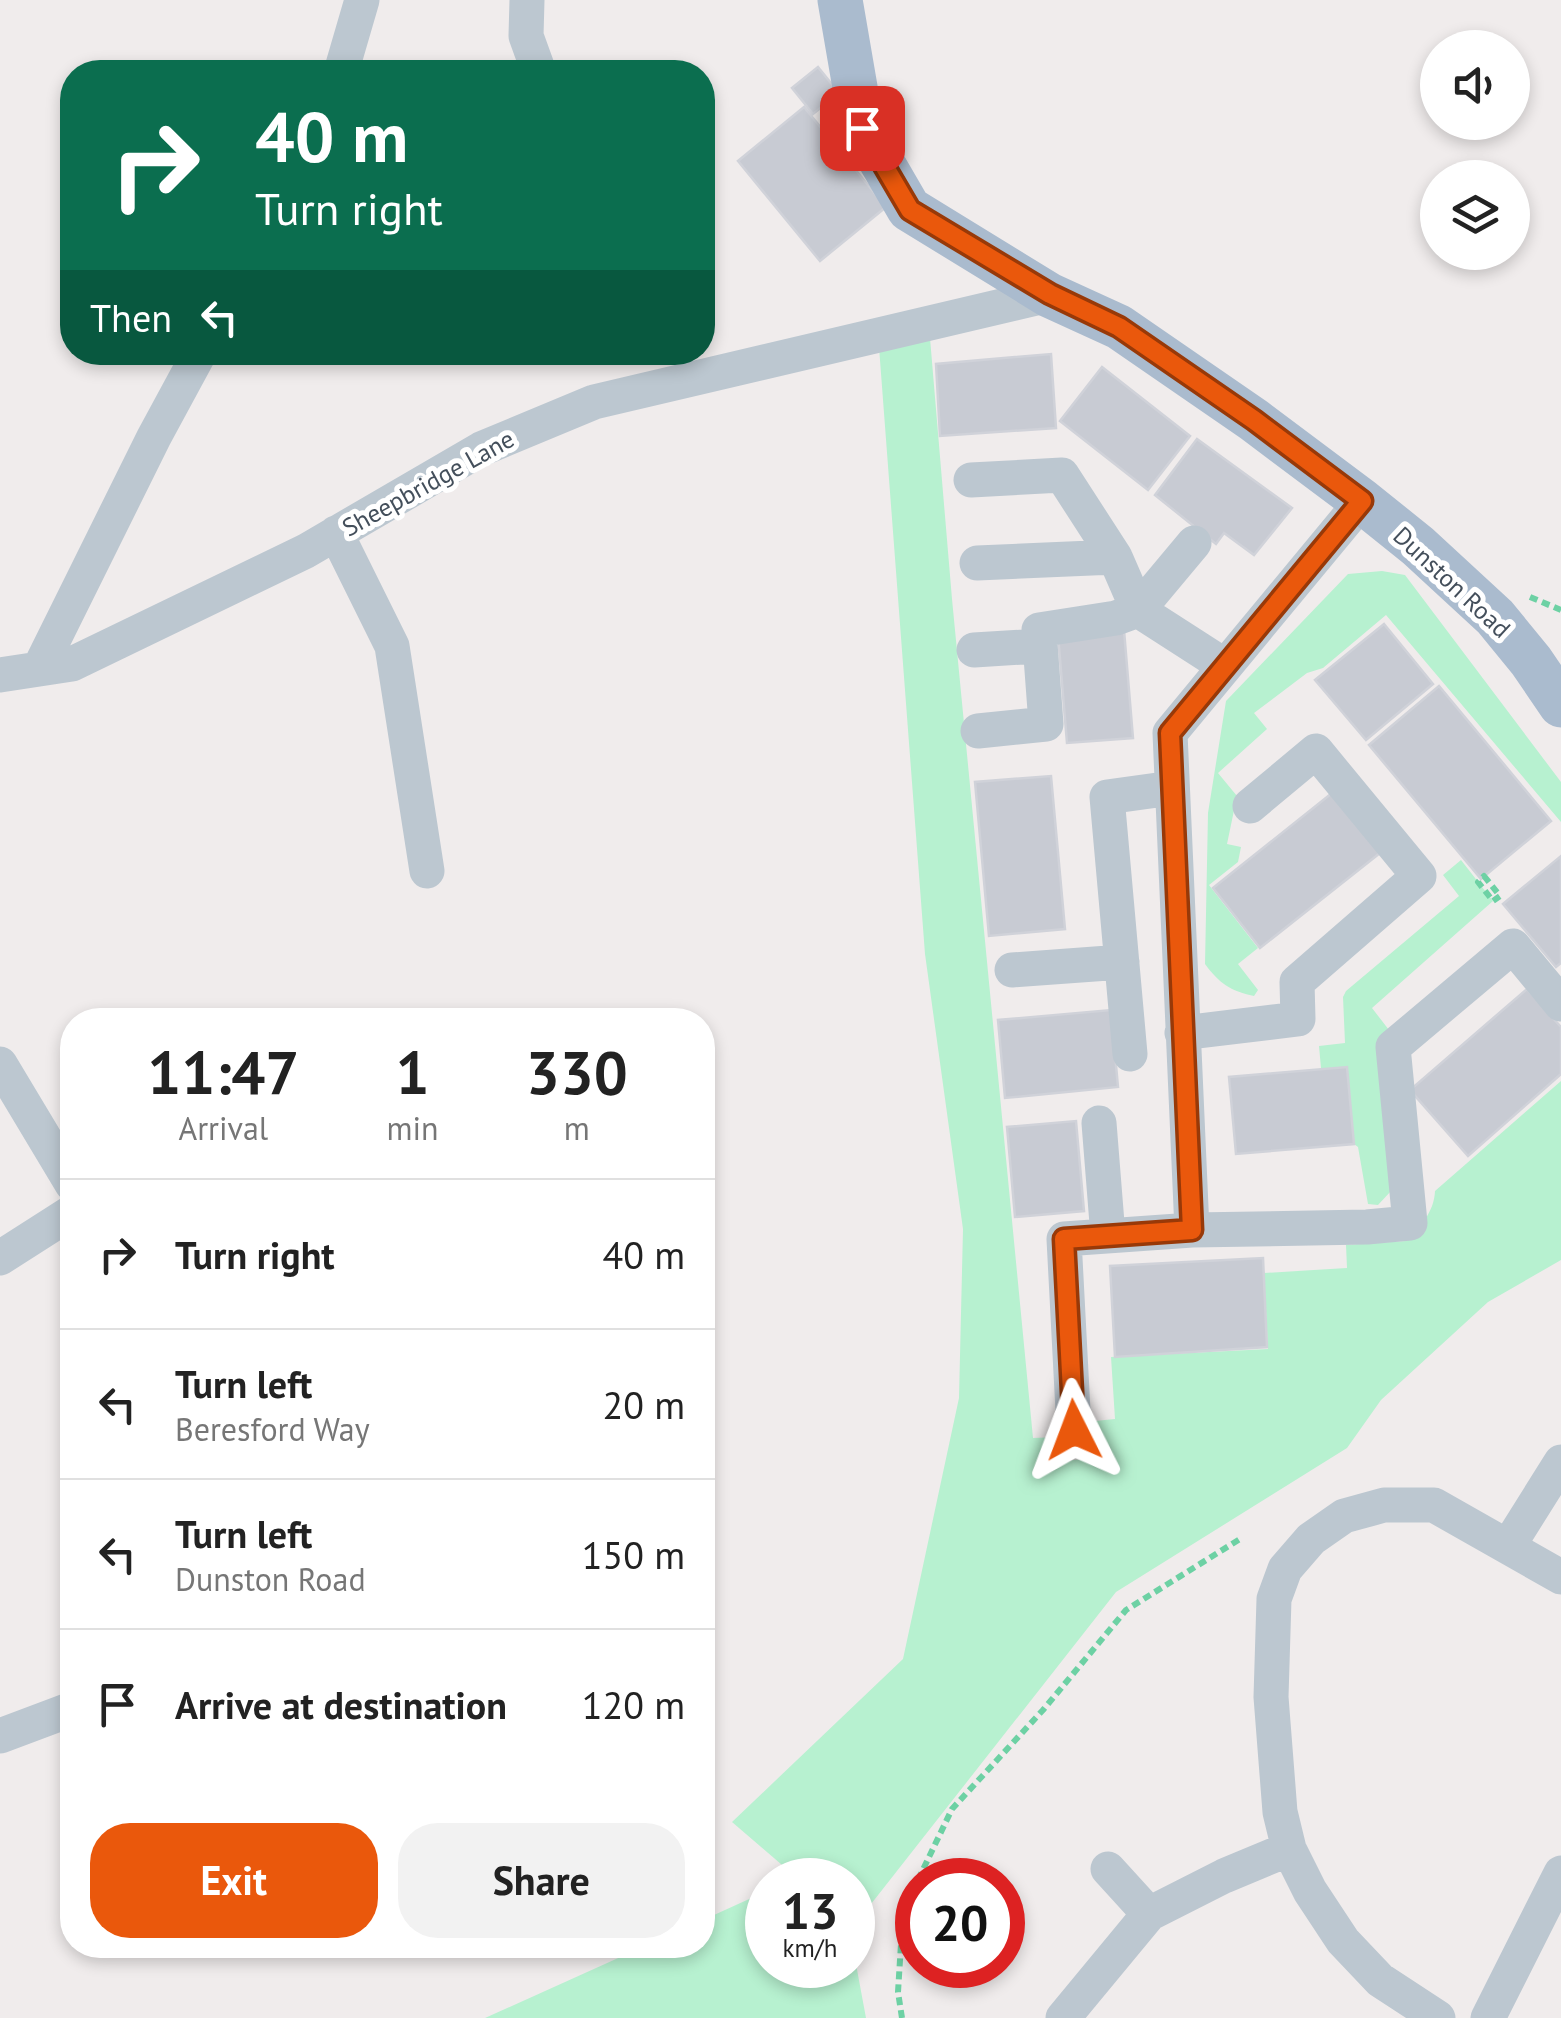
<!DOCTYPE html>
<style>
:root{--surface:#fff;--page:#f2f2f2;--text:#222;--muted:#767676;--line:#e0e0e0;--accent:#ea580c}
body{margin:0;font-family:"PT Sans",sans-serif;background:var(--page);color:var(--text);height:100vh;display:flex;flex-direction:column;font-size:38px;white-space:nowrap}
*{box-sizing:border-box;margin:0}
p{font-size:32px;color:var(--muted)}
.icon{flex:none;width:55px;height:55px;fill:none;stroke:currentColor;stroke-width:2;stroke-linecap:round;stroke-linejoin:round}
.map{position:relative;flex:1;overflow:hidden}
.details{position:absolute;left:60px;top:1008px;width:655px;height:950px;display:flex;flex-direction:column;background:var(--surface);border-radius:40px;box-shadow:0 5px 15px #0003}
.details>*{flex:none}
.top-card{position:absolute;left:60px;top:60px;width:655px;height:305px;border-radius:40px;box-shadow:0 5px 15px #0003;background:#0b6e4f;color:#fff;overflow:hidden}
.buttons{position:absolute;left:1420px;top:30px;display:grid;gap:20px}
.buttons a{display:grid;place-items:center;width:110px;height:110px;border-radius:50%;background:var(--surface);box-shadow:0 5px 15px #0003;font-size:50px}
.speed{position:absolute;left:745px;top:1858px;display:flex;gap:20px;font-size:50px;font-weight:700;text-align:center}
.speed>*{display:grid;place-content:center;width:130px;height:130px;border-radius:50%;background:var(--surface);box-shadow:0 5px 15px #0003;line-height:1}
.speed small{font-size:25px;font-weight:400}
.speed .limit{border:15px solid #d22;background:#fff;color:#111}
.pin{position:absolute;display:grid;place-items:center;width:85px;height:85px;color:#fff;margin:-42px;border-radius:20px;box-shadow:0 5px 15px #0006}
.me{position:absolute;width:110px;margin:-55px;rotate:357deg;stroke-linejoin:round;filter:drop-shadow(0 0 8px #0008)}
.turn{display:flex;align-items:center;gap:35px;height:210px;padding:0 30px;font-size:45px}
.turn .icon{width:130px;height:130px;stroke-width:2.5}
.turn b{display:block;font-size:70px;line-height:85px}
.then{display:flex;align-items:center;height:95px;padding:0 30px;background:#0003;gap:20px;font-size:38px}
.eta{display:flex;justify-content:space-evenly;align-items:center;height:170px;text-align:center}
.eta b{font-size:60px;font-weight:600;line-height:70px}
.action{display:flex;gap:20px;margin-top:auto;padding:20px 30px}
.action a{flex:1;height:115px;border-radius:40px;background:var(--accent);color:#fff;font-size:40px;font-weight:600;line-height:115px;text-align:center}
.action a+a{background:var(--page);color:var(--text)}
ul{padding:0;list-style:none}
li{display:flex;align-items:center;gap:30px;height:150px;padding:0 30px;border-top:2px solid var(--line)}
li div{flex:1}
li b{display:block;font-size:38px}
li em{font-style:normal}
.map>svg:first-child{display:block}
.green{fill:#b7f1d0}
.building{fill:#c8cbd3;stroke:#d0d2d9;stroke-width:2.5}
.lines{fill:none;stroke-linecap:round;stroke-linejoin:round}
.path{stroke:#6dd1a4;stroke-width:6;stroke-dasharray:8 5;stroke-linecap:butt}
.minor{stroke:#bcc7d0;stroke-width:35}
.major{stroke:#aabbce;stroke-width:45}
.route-casing{stroke:#983908;stroke-width:25}
.route{stroke:#ea580c;stroke-width:18}
.labels{text-anchor:middle;stroke-width:10;stroke-linejoin:round;paint-order:stroke}
.street-label{font-size:25px;fill:#444f5b;stroke:#fff}
</style>
<div class="map">
<svg width="1561" height="2018" viewBox="0 0 1561 2018">
<rect width="100%" height="100%" fill="#f0ecec"/>
<path class="green" d="M930,338L952,599L1033,1438L1059,1437L1061,1461L1087,1459L1085,1422L1115,1419L1111,1357L1268,1349L1264,1273L1347,1268L1346,1245L1406,1241C1420,1226 1434,1213 1435,1191L1561,1081V1260L1488,1302L1381,1400L1347,1448L1116,1592L853,1927L852,1880H792L796,1877L732,1822L903,1659L959,1398L963,1229L925,954L879,347Z
M1382,571L1405,575L1561,782V822L1386,615L1323,668L1307,673L1254,713L1267,729L1218,773L1237,796L1227,844L1241,847L1238,862L1209,885L1258,948L1238,964L1258,990L1254,996C1230,991 1219,983 1205,964L1208,813L1226,701L1348,574Z
M1461,860L1493,901L1372,1008L1389,1030L1391,1191L1378,1205L1368,1204L1358,1147L1354,1144L1347,1068H1321L1319,1046L1345,1043L1343,997L1346,991L1459,896L1443,875Z
M767,1891L768,1965H852L853,1948L866,2018H485L647,1945H702L703,1920Z"/>
<path class="building" d="M818,67L839,93L813,114L792,88Z
M804,107L886,207L820,261L738,161Z
M1051,354L1056,428L940,436L936,364Z
M1102,367L1190,436L1148,490L1060,421Z
M1197,439L1292,508L1254,555L1224,533L1216,544L1155,495Z
M1384,624L1433,684L1366,740L1315,680Z
M1124,630L1133,738L1067,743L1058,635Z
M1439,686L1551,821L1481,879L1369,745Z
M1051,776L1065,929L989,936L975,782Z
M1332,793L1380,853L1260,948L1213,888Z
M1561,856V963L1556,967L1503,904Z
M1527,989L1561,1027V1074L1468,1156L1410,1090Z
M1111,1010L1118,1087L1005,1098L998,1020Z
M1347,1067L1354,1144L1236,1154L1229,1077Z
M1076,1121L1084,1211L1015,1217L1007,1127Z
M1263,1258L1267,1347L1115,1357L1110,1266Z"/>
<g class="lines">
<path class="path" d="M1530,597L1561,610
M1484,876L1500,896L1493,901L1478,882Z
M918,1880L952,1809L1043,1710L1126,1610L1240,1539
M902,2018L898,1992L903,1912L918,1881"/>
<path class="minor" d="M527,0L526,36L539,72
M341,72L362,0
M971,480L1062,475L1115,557
M336,533L392,646L427,871
M977,563L1115,557L1138,610L1194,543
M974,650L1040,646
M39,669L154,437L200,352
M0,675L72,664L306,551L481,449L594,402L1049,295
M978,731L1046,724L1039,630L1116,618L1138,610L1225,666
M1012,970L1122,962
M1182,1033L1298,1019L1297,982L1419,876L1316,751L1250,806
M1130,1054L1107,797L1172,788
M0,1064L72,1184
M1099,1123L1108,1236
M1192,1230L1170,733L1362,501
M0,1258L72,1212
M1074,1430L1064,1239L1192,1230L1367,1227L1410,1223L1393,1047L1513,946L1561,1004
M1509,1545L1561,1462
M0,1736L72,1709
M1108,1869L1149,1914
M1063,2018L1149,1914L1224,1876L1289,1849
M1438,2018L1380,1980L1343,1941L1310,1891L1289,1849L1280,1812L1271,1697L1274,1599L1285,1569L1311,1539L1344,1516L1384,1505H1434L1561,1577
M1488,2018L1561,1873"/>
<path class="major" d="M840,0L862,128L909,209L1049,295L1119,327L1254,420L1362,501L1418,546L1495,617L1531,661L1561,705"/>
</g>
<g class="lines">
<g class="route-casing">
<path id="route" d="M862,128L910,210L1050,294L1119,327L1254,420L1362,501L1170,733L1192,1230L1064,1239L1074,1430"/>
</g>
<use href="#route" class="route"/>
</g>
<g class="labels">
<g class="street-label">
<text transform="translate(428 483) rotate(-29)" y="9">Sheepbridge Lane</text>
<text transform="translate(1452 582) rotate(43)" y="9">Dunston Road</text>
</g>
</g>
</svg>
<div class="buttons">
<a><svg class="icon" aria-label="sound" viewBox="0 0 24 24"><path d="M4 9h4l5-4v14l-5-4H4zM17 9q2 3 0 6"/></svg></a>
<a><svg class="icon" aria-label="layers" viewBox="0 0 24 24"><path d="M12 4l9 5-9 5-9-5zM3 14l9 5 9-5"/></svg></a>
</div>
<div class="speed"><div>13<small>km/h</small></div><div class="limit">20</div></div>
<div class="pin" style="left:862px;top:128px;background:#d93025"><svg class="icon" aria-label="arrive" viewBox="0 0 24 24"><path d="M6 21V4h12l-3 4 3 4H6"/></svg></div>
<svg class="me" style="left:1074px;top:1430px" viewBox="-20 -20 40 40"><path d="M0-17L14 15 0 8-14 15z" fill="#ea580c" stroke="#fff" stroke-width="4"/></svg>
<div class="top-card">
<div class="turn"><svg class="icon" aria-label="right" viewBox="0 0 24 24"><path d="M7 20v-9h11M14 6l5 5-5 5"/></svg><div><b>40 m</b>Turn right</div></div>
<div class="then">Then<svg class="icon" aria-label="left" viewBox="0 0 24 24"><path d="M17 20v-9H6M10 6l-5 5 5 5"/></svg></div>
</div>
<section class="details">
<div class="eta">
<div><b>11:47</b><p>Arrival</p></div>
<div><b>1</b><p>min</p></div>
<div><b>330</b><p>m</p></div>
</div>
<ul>
<li><svg class="icon" aria-label="right" viewBox="0 0 24 24"><path d="M7 20v-9h11M14 6l5 5-5 5"/></svg><div><b>Turn right</b></div><em>40 m</em></li>
<li><svg class="icon" aria-label="left" viewBox="0 0 24 24"><path d="M17 20v-9H6M10 6l-5 5 5 5"/></svg><div><b>Turn left</b><p>Beresford Way</p></div><em>20 m</em></li>
<li><svg class="icon" aria-label="left" viewBox="0 0 24 24"><path d="M17 20v-9H6M10 6l-5 5 5 5"/></svg><div><b>Turn left</b><p>Dunston Road</p></div><em>150 m</em></li>
<li><svg class="icon" aria-label="arrive" viewBox="0 0 24 24"><path d="M6 21V4h12l-3 4 3 4H6"/></svg><div><b>Arrive at destination</b></div><em>120 m</em></li>
</ul>
<div class="action"><a>Exit</a><a>Share</a></div>
</section>
</div>
